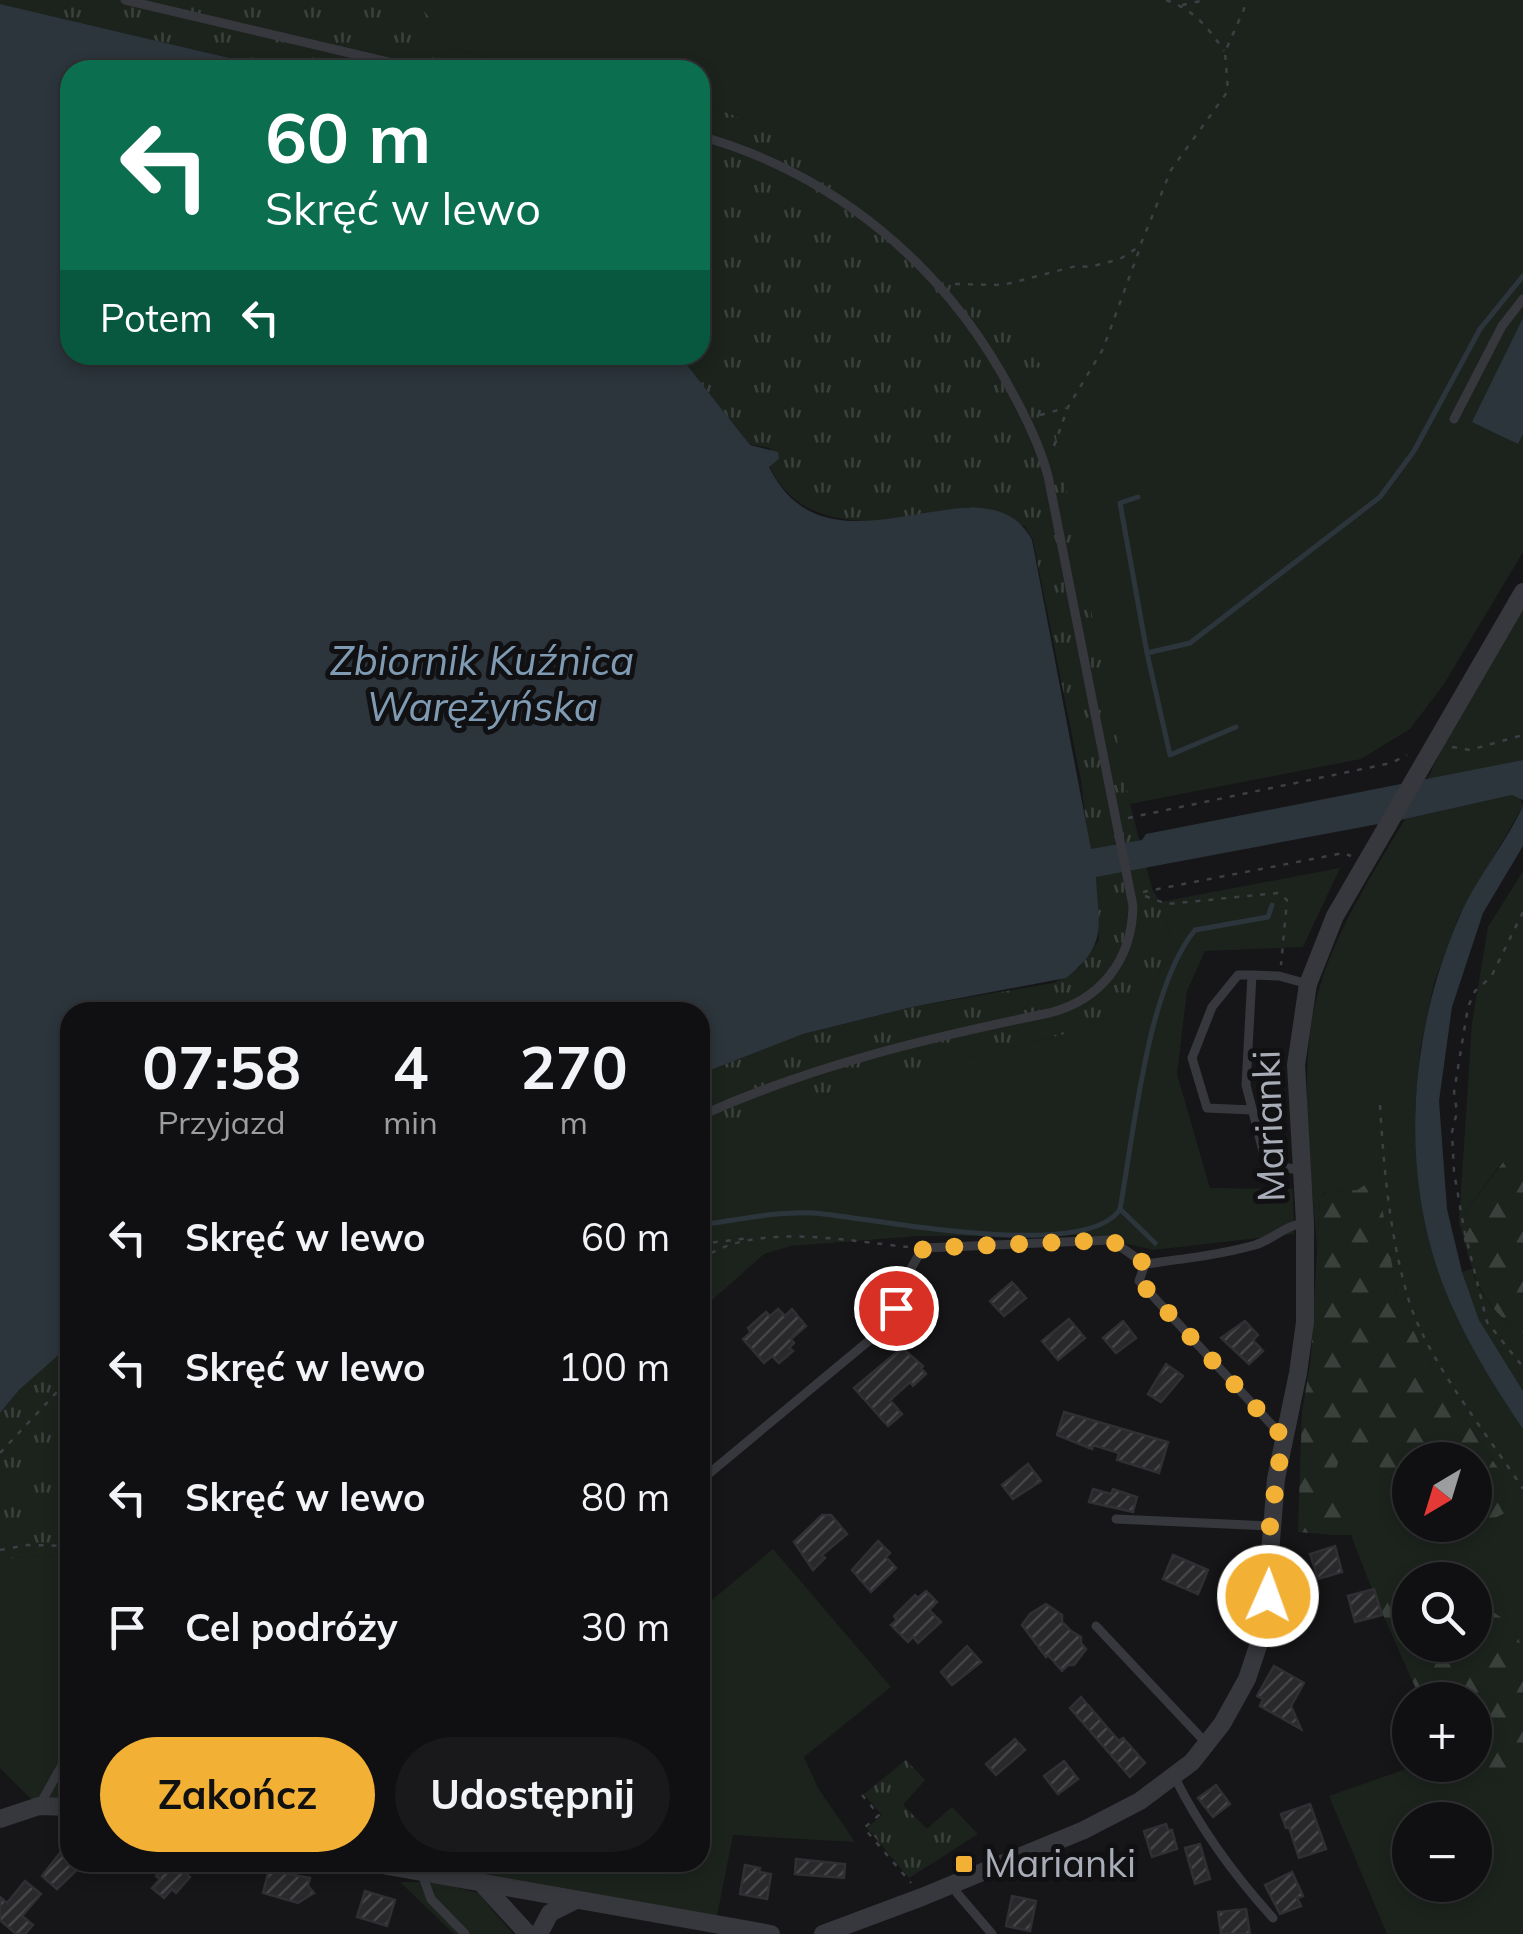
<!DOCTYPE html>
<html lang="pl">
<meta charset="utf-8">
<style>
:root{--surface:#101012;--page:#19191b;--text:#f1f3f6;--muted:#9c9d9f;--line:#303032;--accent:#f2b134}
body{margin:0;font-family:Mulish,sans-serif;background:var(--page);color:var(--text);height:100vh;display:flex;flex-direction:column;font-size:38px;white-space:nowrap}
*{box-sizing:border-box;margin:0}
p{font-size:32px;color:var(--muted)}
.icon{flex:none;width:55px;height:55px;fill:none;stroke:currentColor;stroke-width:2;stroke-linecap:round;stroke-linejoin:round}
.map{position:relative;flex:1;overflow:hidden}
.sheet{position:absolute;left:60px;top:1002px;width:650px;height:870px;display:flex;flex-direction:column;background:var(--surface);border-radius:30px;box-shadow:0 5px 15px #0003,0 0 0 2px var(--line)}
.sheet>*{flex:none}
.hud{position:absolute;left:60px;top:60px;width:650px;height:305px;border-radius:30px;box-shadow:0 5px 15px #0003,0 0 0 2px var(--line);background:#0b6e4f;color:#fff;overflow:hidden}
.needle{width:65px;rotate:218deg}
.fabs{position:absolute;left:1392px;top:1442px;display:grid;gap:20px}
.fabs a{display:grid;place-items:center;width:100px;height:100px;border-radius:50%;background:var(--surface);box-shadow:0 5px 15px #0003,0 0 0 2px var(--line);font-size:50px}
.pin{position:absolute;display:grid;place-items:center;width:85px;height:85px;color:#fff;margin:-42px;border:5px solid #fff;border-radius:50%;box-shadow:0 2px 10px #0007}
.me{position:absolute;width:110px;margin:-55px;rotate:2deg;stroke-linejoin:round;filter:drop-shadow(0 0 8px #0008)}
.turn{display:flex;align-items:center;gap:35px;height:210px;padding:0 40px;font-size:45px}
.turn .icon{width:130px;height:130px;stroke-width:2.5}
.turn b{display:block;font-size:70px;line-height:85px}
.then{display:flex;align-items:center;height:95px;padding:0 40px;background:#0003;gap:20px;font-size:38px}
.eta{display:flex;justify-content:space-evenly;align-items:center;height:170px;text-align:center}
.eta b{font-size:60px;font-weight:700;line-height:70px}
.primary-button{display:flex;gap:20px;margin-top:auto;padding:20px 40px}
.primary-button a{flex:1;height:115px;border-radius:60px;background:var(--accent);color:#111;font-size:40px;font-weight:700;line-height:115px;text-align:center}
.primary-button a+a{background:var(--page);color:var(--text)}
ul{padding:0;list-style:none}
li{display:flex;align-items:center;gap:30px;height:130px;padding:0 40px}
li div{flex:1}
li b{display:block;font-size:38px}
li em{font-style:normal}
.map>svg:first-child{display:block}
.grass{fill:#1c231d;fill-rule:evenodd}
.forest{fill:url(#forest-firs)}
.park{fill:url(#park-tufts)}
.water{fill:#2c353c}
.lines{fill:none;stroke-linecap:round;stroke-linejoin:round}
.stream{stroke:#2c353c;stroke-width:5}
.building{fill:url(#building-hatch);stroke:#303034;stroke-width:2.5}
.path{stroke:#3d3f44;stroke-width:2.5;stroke-dasharray:5 8;stroke-linecap:butt}
.service{stroke:#37383d;stroke-width:9}
.minor{stroke:#37383d;stroke-width:18}
.route{stroke:#f2b134;stroke-width:18;stroke-dasharray:0 32.4}
.poi-dot{fill:#f2b134;stroke:#111113;stroke-width:4}
.labels{text-anchor:middle;stroke-width:10;stroke-linejoin:round;paint-order:stroke}
.street-label{font-size:38px;fill:#a8adb8;stroke:#111113}
.poi-label{font-size:38px;fill:#a8adb8;stroke:#111113;text-anchor:start}
.water-label{font-size:40px;font-style:italic;fill:#7f9bb3;stroke:#111113}
</style>
<div class="map">
<svg width="1523" height="1934" viewBox="0 0 1523 1934">
<defs>
<pattern id="forest-firs" width="22" height="20" patternUnits="userSpaceOnUse" patternTransform="scale(2.5)"><rect width="22" height="20" fill="#1c231d"/><path d="M5 1l3.5 6h-7zM16 11l3.5 6h-7z" fill="#3a403c"/></pattern>
<pattern id="park-tufts" width="24" height="20" patternUnits="userSpaceOnUse" patternTransform="scale(2.5)"><rect width="24" height="20" fill="#1c231d"/><path d="M3 7l-1-3M5 7V3M7 7l1-3M15 17l-1-3M17 17v-4M19 17l1-3" fill="none" stroke="#3a403c"/></pattern>
<pattern id="building-hatch" width="6" height="6" patternUnits="userSpaceOnUse" patternTransform="scale(2.5)"><rect width="6" height="6" fill="#29292c"/><path d="M-1 1l2-2M0 6l6-6M5 7l2-2" fill="none" stroke="#454548"/></pattern>
</defs>
<rect width="100%" height="100%" fill="#161618"/>
<path class="grass" d="M415,0H1523V552L1444,684L1410,729L1361,759L1130,804L1063,485L1008,317L875,196L814,151L728,113L700,107V70H540L455,49Z
M1523,607V760L1427,780L1452,728Z
M1512,795L1520,797L1523,806L1459,916L1434,983L1420,1050L1415,1110L1423,1205L1441,1278L1471,1345L1523,1429V1651L1514,1626L1475,1600V1580H1410V1592H1373L1351,1535H1334L1345,1513L1333,1478L1342,1451L1357,1450L1410,1490V1525H1475V1517L1489,1521L1498,1468L1437,1379L1398,1299L1377,1178L1357,1190L1326,1191L1320,1199L1317,1249C1312,1174 1300,1094 1312,1019C1325,946 1368,882 1405,819Z
M1340,868L1303,947L1205,951L1187,991L1177,1074L1210,1188L1293,1189L1294,1234L1153,1250L1090,1235L918,1236L791,1246L764,1254L700,1311V1141L841,1089L1065,1034L1148,1000L1171,940L1160,902Z
M1523,871V1175L1502,1162L1459,1221L1472,1023L1488,927Z
M1472,1269C1479,1296 1499,1319 1523,1333V1391L1479,1320L1462,1272Z
M773,1549L891,1687L804,1757L818,1788L855,1842L733,1835L716,1921L488,1879L468,1863L700,1862V1610Z
M70,1554V1802L33,1801L0,1768V1559Z
M1475,1759L1483,1760L1498,1783L1523,1759V1934H1387L1329,1796L1417,1765H1475ZM1410,1820H1475V1885H1410Z
M400,1882H436L478,1893L513,1934H454Z"/>
<path class="forest" d="M1503,1162L1523,1175V1333C1477,1305 1472,1269 1459,1221Z
M1377,1177L1398,1299L1437,1379L1498,1468L1513,1509L1489,1521L1475,1517V1460H1410V1490L1357,1450L1342,1451L1333,1478L1345,1513L1334,1535L1298,1532L1302,1412L1311,1358L1320,1199L1327,1191L1357,1190Z
M1373,1592H1410V1645H1475V1600L1514,1626L1523,1651V1759L1498,1783L1483,1761L1475,1759V1700H1421Z"/>
<path class="park" d="M0,0H415L455,49L540,70H280L0,4Z
M700,107L728,113L814,150L875,195L1008,317L1042,367L1130,804L1152,889L1160,902L1171,940L1148,1000L1065,1034L841,1089L700,1141V1074L803,1034L912,1007L1054,983L1080,967L1099,940L1081,780L1033,540L1025,526C997,521 968,514 940,512C925,512 910,519 895,520C842,524 794,517 769,466L777,461L770,448L749,444L679,355H700Z
M70,1345V1554L0,1559V1413L19,1390Z
M906,1760L925,1780L903,1805L927,1829L952,1807L978,1834L909,1878L867,1828L882,1815L864,1794Z"/>
<path class="water" d="M0,4L280,70H70V355H679L750,445L778,452L779,459L769,467C830,591 985,450 1032,540L1091,849L1142,840L1146,834L1523,760V800L1512,795L1405,819L1096,877C1098,925 1109,944 1066,978L912,1007L803,1034L700,1074V1012H70V1345L19,1390L0,1413Z
M1523,318V434L1518,444L1472,422Z
M1523,806V846L1483,913L1452,1007L1439,1101L1447,1209L1462,1272L1479,1320L1523,1391V1429C1492,1383 1462,1335 1442,1282C1399,1166 1410,1030 1459,918C1476,878 1505,845 1523,806Z"/>
<g class="lines">
<path class="stream" d="M1138,497L1120,503L1147,653
M1236,727L1170,755L1147,653L1190,643L1380,497L1414,451L1480,329L1523,276
M1120,1209L1155,1243
M700,1225C737,1220 777,1211 814,1213C873,1218 1086,1263 1120,1209C1134,1133 1147,988 1195,930L1268,917L1272,905"/>
</g>
<path class="building" d="M1012,1282L1026,1298L1004,1316L990,1301Z
M778,1309L785,1316L792,1309L806,1326L791,1339L794,1343L789,1348L793,1351L779,1363L772,1356L764,1363L743,1339L751,1332L748,1328L766,1312L770,1316Z
M1069,1319L1085,1338L1058,1360L1042,1341Z
M1123,1321L1136,1338L1116,1353L1103,1338Z
M1245,1321L1258,1335L1253,1340L1263,1351L1249,1364L1221,1338Z
M902,1348L923,1366L921,1368L926,1374L913,1386L910,1382L890,1400L902,1414L888,1426L854,1388Z
M1166,1364L1183,1376L1161,1402L1148,1394Z
M1064,1412L1168,1442L1159,1473L1117,1460L1119,1453L1093,1445L1092,1449L1057,1435Z
M1028,1464L1041,1481L1013,1499L1002,1485Z
M1093,1489L1111,1494L1113,1489L1137,1497L1133,1512L1089,1502Z
M822,1515H831L847,1534L822,1555L825,1558L813,1570L794,1542Z
M878,1541L890,1553L886,1557L896,1568L871,1592L852,1570Z
M1335,1546L1342,1572L1318,1579L1310,1554Z
M1173,1555L1208,1570L1198,1594L1163,1579Z
M1374,1589L1382,1615L1355,1622L1348,1596Z
M926,1591L937,1602L929,1610L941,1622L918,1643L913,1637L908,1642L891,1625L897,1620L894,1616L915,1595L918,1598Z
M1046,1604L1062,1615V1622L1071,1631L1081,1637V1643L1086,1649L1074,1665H1068L1062,1671L1048,1655L1046,1657L1022,1625L1030,1614Z
M967,1646L981,1662L952,1685L941,1672Z
M1274,1666L1304,1683L1291,1706L1301,1729L1260,1706L1263,1699L1257,1696Z
M1081,1697L1119,1741L1123,1738L1145,1763L1130,1777L1070,1708Z
M1015,1739L1025,1750L996,1775L986,1764Z
M1064,1761L1078,1779L1058,1794L1044,1776Z
M1216,1785L1230,1804L1213,1817L1198,1798Z
M1310,1804L1326,1849L1299,1858L1289,1827L1286,1828L1281,1814Z
M1166,1824L1168,1830H1172L1177,1849L1152,1857L1144,1831Z
M70,1840V1862H85L57,1889L42,1876Z
M1200,1844L1210,1879L1195,1884L1185,1848Z
M796,1859L845,1864L844,1878L795,1874Z
M168,1862L185,1865L184,1872L190,1877L176,1893L172,1889L164,1898L152,1888L160,1879L156,1876Z
M745,1865L760,1868L759,1872L771,1874L767,1899L740,1894Z
M269,1870L310,1878L308,1886L314,1893L298,1903L263,1893Z
M1292,1872L1303,1896L1297,1898L1301,1906L1280,1914L1265,1885Z
M25,1881L41,1894L22,1916L33,1925L25,1934H16L0,1920V1897L7,1903Z
M365,1891L395,1900L387,1926L357,1917Z
M1012,1896L1036,1901L1030,1931L1006,1926Z
M1246,1909L1250,1934H1221L1218,1912Z"/>
<g class="lines">
<path class="path" d="M1166,0C1194,10 1208,27 1224,51
M1182,5L1205,0
M955,284L1003,285L1076,266L1090,267L1120,259L1140,246L1171,170L1228,91L1225,52L1248,0
M1040,415L1066,408
M1054,446L1068,407L1103,349L1140,248
M1452,747L1470,750L1523,735
M1128,818L1391,763L1407,755
M1143,892L1343,853L1351,856
M1145,896L1167,904L1278,893L1287,900L1281,965
M1523,912L1491,977L1475,991L1468,1007L1454,1092L1457,1112L1452,1132L1454,1172L1464,1229L1487,1322L1523,1367
M1380,1105C1384,1171 1390,1240 1410,1304C1430,1364 1488,1435 1523,1489
M700,1244L750,1238
M700,1260C753,1221 847,1241 908,1247
M0,1453L70,1378
M0,1550L28,1545L70,1546
M862,1795L879,1815L864,1828L911,1883"/>
<path class="service" d="M125,0L422,70
M700,136C836,174 946,267 1012,392C1027,419 1040,446 1048,476L1133,906C1132,960 1101,1000 1049,1013C928,1038 813,1065 700,1116
M1454,419L1502,326L1523,299
M1252,975H1238L1212,1007L1192,1058L1207,1108L1252,1110
M1302,1171L1266,1163L1246,1085L1252,975L1279,976L1308,984
M1145,1264L1139,1281L1283,1437
M700,1481L883,1329C899,1303 905,1272 924,1248L1111,1240L1145,1264C1182,1259 1219,1255 1255,1245C1274,1239 1285,1225 1305,1223
M1116,1519L1270,1526
M1096,1626L1207,1744
M1175,1778C1201,1830 1234,1875 1273,1918
M39,1806L70,1751
M422,1874L431,1899L465,1934
M953,1884L957,1893L992,1934"/>
<path class="minor" d="M0,1819L39,1806L70,1807
M365,1862L771,1934
M462,1862L528,1934
M539,1934L550,1913L574,1901
M823,1934L922,1897L1084,1830L1140,1801L1192,1762L1222,1724L1247,1679L1264,1628L1276,1479L1298,1373L1305,1322V1223L1296,1065L1308,984L1335,916L1523,592"/>
</g>
<g class="lines">
<path class="route" d="M896,1308L913,1262L924,1248L1111,1240L1145,1264L1140,1282L1283,1437L1270,1526L1268,1596"/>
</g>
<rect class="poi-dot" x="954" y="1854" width="20" height="20" rx="5"/>
<g class="labels">
<g class="street-label">
<text transform="translate(1269 1126) rotate(-92)" y="13">Marianki</text>
</g>
<g class="poi-label">
<text x="984" y="1877">Marianki</text>
</g>
<g class="water-label">
<text x="482" y="675">Zbiornik Kuźnica<tspan x="482" dy="46">Warężyńska</tspan></text>
</g>
</g>
</svg>
<div class="fabs">
<a><svg class="needle" viewBox="-14 -14 28 28"><path d="M0-13l5 13h-10z" fill="#e53935"/><path d="M0 13l5-13h-10z" fill="#9c9d9f"/></svg></a>
<a><svg class="icon" aria-label="search" viewBox="0 0 24 24"><circle cx="10" cy="10" r="6"/><path d="M15 15l6 6"/></svg></a>
<a>+</a>
<a>−</a>
</div>
<div class="pin" style="left:896px;top:1308px;background:#d93025"><svg class="icon" aria-label="arrive" viewBox="0 0 24 24"><path d="M6 21V4h12l-3 4 3 4H6"/></svg></div>
<svg class="me" style="left:1268px;top:1596px" viewBox="-20 -20 40 40"><circle r="17" fill="#f2b134" stroke="#fff" stroke-width="3"/><path d="M0-11L8 9 0 5-8 9z" fill="#fff"/></svg>
<div class="hud">
<div class="turn"><svg class="icon" aria-label="left" viewBox="0 0 24 24"><path d="M17 20v-9H6M10 6l-5 5 5 5"/></svg><div><b>60 m</b>Skręć w lewo</div></div>
<div class="then">Potem<svg class="icon" aria-label="left" viewBox="0 0 24 24"><path d="M17 20v-9H6M10 6l-5 5 5 5"/></svg></div>
</div>
<section class="sheet">
<div class="eta">
<div><b>07:58</b><p>Przyjazd</p></div>
<div><b>4</b><p>min</p></div>
<div><b>270</b><p>m</p></div>
</div>
<ul>
<li><svg class="icon" aria-label="left" viewBox="0 0 24 24"><path d="M17 20v-9H6M10 6l-5 5 5 5"/></svg><div><b>Skręć w lewo</b></div><em>60 m</em></li>
<li><svg class="icon" aria-label="left" viewBox="0 0 24 24"><path d="M17 20v-9H6M10 6l-5 5 5 5"/></svg><div><b>Skręć w lewo</b></div><em>100 m</em></li>
<li><svg class="icon" aria-label="left" viewBox="0 0 24 24"><path d="M17 20v-9H6M10 6l-5 5 5 5"/></svg><div><b>Skręć w lewo</b></div><em>80 m</em></li>
<li><svg class="icon" aria-label="arrive" viewBox="0 0 24 24"><path d="M6 21V4h12l-3 4 3 4H6"/></svg><div><b>Cel podróży</b></div><em>30 m</em></li>
</ul>
<div class="primary-button"><a>Zakończ</a><a>Udostępnij</a></div>
</section>
</div>
